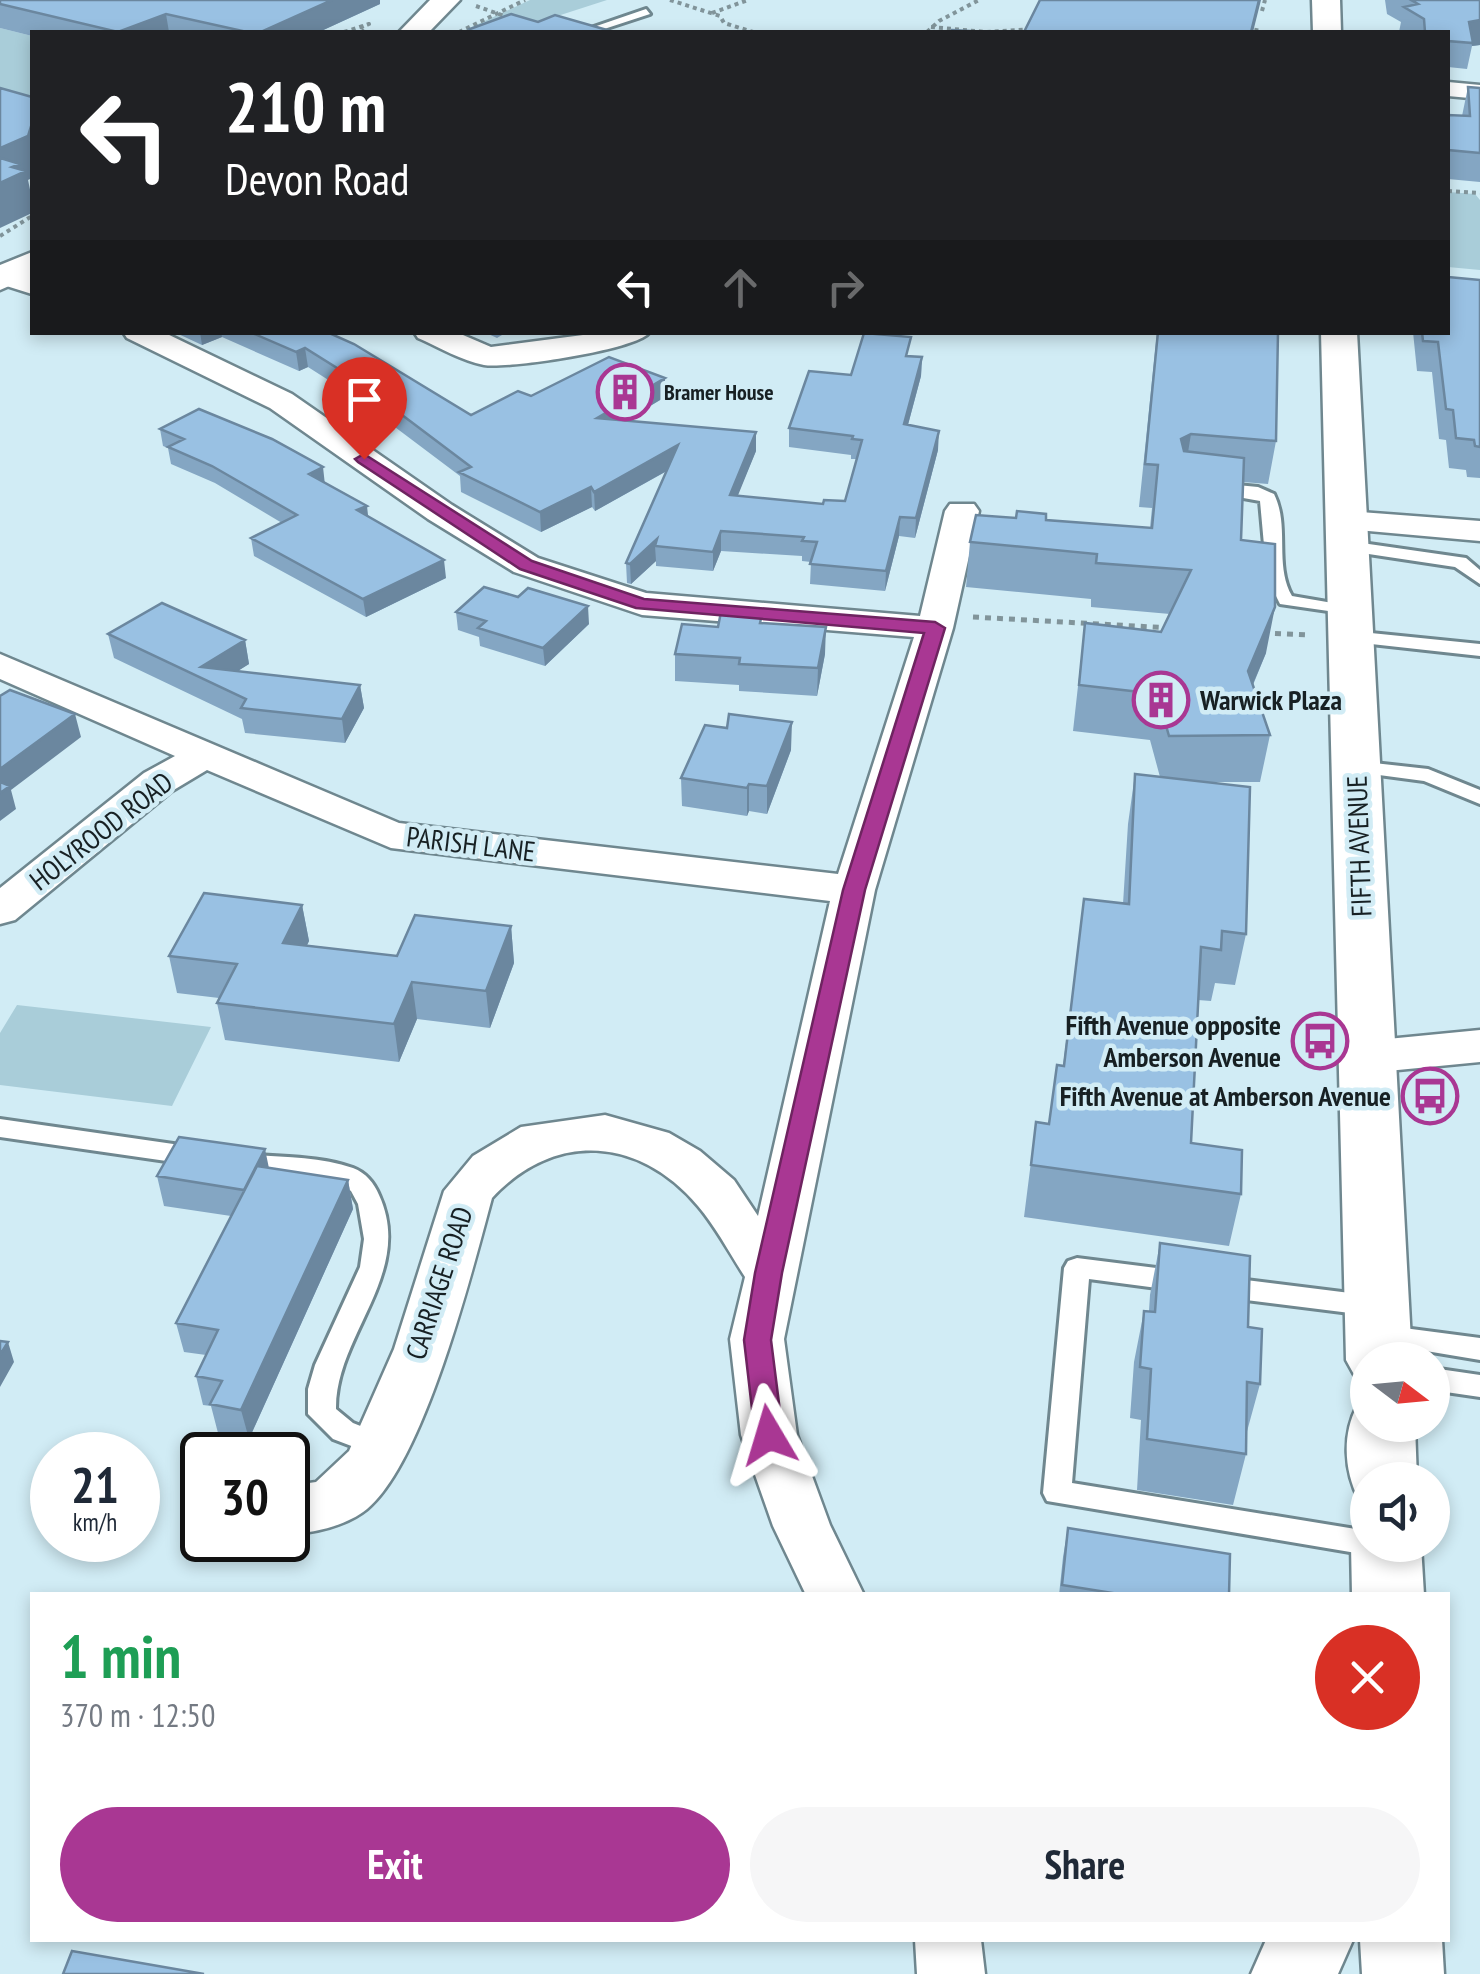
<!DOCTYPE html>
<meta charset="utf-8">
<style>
:root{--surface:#fff;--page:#f6f6f7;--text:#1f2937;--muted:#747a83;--accent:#a93793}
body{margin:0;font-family:"PT Sans Narrow",sans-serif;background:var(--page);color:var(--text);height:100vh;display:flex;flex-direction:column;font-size:38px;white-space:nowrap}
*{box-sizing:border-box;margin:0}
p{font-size:32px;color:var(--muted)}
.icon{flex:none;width:55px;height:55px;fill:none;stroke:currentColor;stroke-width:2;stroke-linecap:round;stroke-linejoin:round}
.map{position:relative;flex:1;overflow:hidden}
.panel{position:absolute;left:30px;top:1592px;width:1420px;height:350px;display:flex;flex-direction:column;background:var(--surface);border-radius:0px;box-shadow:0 5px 15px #0003}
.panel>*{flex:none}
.hud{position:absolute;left:30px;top:30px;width:1420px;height:305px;border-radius:0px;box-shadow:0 5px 15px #0003;background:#202124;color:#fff;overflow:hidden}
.needle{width:65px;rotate:106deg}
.controls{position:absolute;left:1350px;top:1342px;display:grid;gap:20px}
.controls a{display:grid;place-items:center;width:100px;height:100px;border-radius:50%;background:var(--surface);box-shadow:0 5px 15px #0003;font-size:50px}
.speed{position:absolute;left:30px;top:1432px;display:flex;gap:20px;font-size:50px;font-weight:700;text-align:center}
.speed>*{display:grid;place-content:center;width:130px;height:130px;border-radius:50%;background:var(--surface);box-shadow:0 5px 15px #0003;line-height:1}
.speed small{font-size:25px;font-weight:400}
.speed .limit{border:5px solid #111;border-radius:15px;background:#fff;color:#111}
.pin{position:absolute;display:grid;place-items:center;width:85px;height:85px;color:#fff;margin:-102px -42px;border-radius:50% 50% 50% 0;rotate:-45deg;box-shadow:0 0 10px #0007}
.pin .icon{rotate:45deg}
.me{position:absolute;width:110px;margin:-55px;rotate:353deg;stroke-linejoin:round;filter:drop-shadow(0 0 8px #0008)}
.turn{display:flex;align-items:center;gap:35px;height:210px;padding:0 30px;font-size:45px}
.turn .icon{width:130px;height:130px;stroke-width:2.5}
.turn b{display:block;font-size:70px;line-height:85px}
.lanes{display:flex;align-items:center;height:95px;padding:0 30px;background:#0003;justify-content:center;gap:50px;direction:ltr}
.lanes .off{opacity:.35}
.round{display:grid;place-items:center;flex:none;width:105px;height:105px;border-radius:52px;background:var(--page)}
.overview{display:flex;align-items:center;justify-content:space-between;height:170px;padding:0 30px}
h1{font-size:60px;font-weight:700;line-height:75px;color:#1e9e55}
.button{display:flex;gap:20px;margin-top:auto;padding:20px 30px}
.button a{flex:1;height:115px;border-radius:60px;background:var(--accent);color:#fff;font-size:40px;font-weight:700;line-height:115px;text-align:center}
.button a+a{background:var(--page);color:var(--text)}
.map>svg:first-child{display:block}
.green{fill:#a9cdd9}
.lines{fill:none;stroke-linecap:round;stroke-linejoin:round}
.service-casing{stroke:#6f878f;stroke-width:6}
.minor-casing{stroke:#6f878f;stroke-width:5}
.secondary-casing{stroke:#6f878f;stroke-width:5}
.primary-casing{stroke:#6f878f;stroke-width:5}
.trunk-casing{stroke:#6f878f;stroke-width:5}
.path-far1{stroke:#81949a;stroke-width:4;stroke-dasharray:4 4;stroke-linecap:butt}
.path{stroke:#81949a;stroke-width:5;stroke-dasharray:6 6;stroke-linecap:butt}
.service{fill:#fff;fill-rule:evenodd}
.minor{fill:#fff;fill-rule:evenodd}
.secondary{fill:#fff;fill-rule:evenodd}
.primary{fill:#fff;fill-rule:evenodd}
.trunk{fill:#fff;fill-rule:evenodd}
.wall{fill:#84a6c3}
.shaded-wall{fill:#6b879f}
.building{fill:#99c1e3;stroke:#6b879f;stroke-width:2.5}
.route{fill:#a93793;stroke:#6e2460;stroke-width:2.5}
.labels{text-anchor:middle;stroke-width:9;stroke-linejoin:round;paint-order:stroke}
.far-poi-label{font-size:22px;font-weight:bold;fill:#172023;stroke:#d1ecf5;text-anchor:start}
.poi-label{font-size:28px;font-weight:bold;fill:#172023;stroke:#d1ecf5;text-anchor:end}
.street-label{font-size:28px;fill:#172023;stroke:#d1ecf5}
</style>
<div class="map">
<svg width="1480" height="1974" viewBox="0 0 1480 1974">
<rect width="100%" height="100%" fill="#d1ecf5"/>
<path class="green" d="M530,0H607L508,32H461Z
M0,28L32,36V133L0,124Z
M1448,192L1475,194L1480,200V270L1448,267Z
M17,1005L211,1027L172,1106L0,1085V1033Z"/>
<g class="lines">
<g class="service-casing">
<path id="service" d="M646,9L650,14L595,32H579Z
M1216,483L1258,487L1274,494C1290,526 1274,565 1292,596L1356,607V615L1280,604L1267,578L1260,501L1210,492L1208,488Z
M1348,541L1466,558L1480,570V584L1455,567L1342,550V542Z
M1351,631L1480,644V656L1344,641V633Z
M1356,761L1428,769L1480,790V804L1424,781L1349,771L1346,767Z
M0,1119L201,1148L210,1151L213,1157L210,1163L201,1166L0,1137Z
M238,1153C276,1158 317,1155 353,1168C366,1173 374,1183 379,1195C415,1273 335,1335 336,1409L353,1423L393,1439L397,1447L393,1455L383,1458L333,1439L308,1414V1389L315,1365L360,1267L364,1239L358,1204L351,1191L337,1181L229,1168L226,1162L229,1156Z
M1077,1258L1180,1271L1189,1274L1193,1281L1189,1288L1180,1291L1089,1279L1072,1483L1368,1531V1545H1381L1378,1552L1368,1555L1047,1501L1043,1493L1064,1268L1068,1261Z
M1222,1277L1374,1296L1383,1299L1387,1306L1383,1313L1374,1316L1222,1297L1213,1294L1209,1287L1213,1280Z
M1381,1325L1480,1338V1360L1372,1342L1368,1335L1372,1328Z
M1432,1368L1480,1375V1397L1432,1390Z"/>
</g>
<g class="minor-casing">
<path id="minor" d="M1448,82L1480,85V99L1448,96Z
M5,267L32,276V294L0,284V269Z
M123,332H163L292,394L452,505L538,558L646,593L920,616L945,511L950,504H974L979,511L953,628L875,890L784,1339L797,1435L830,1525L864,1595H806L773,1526L741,1435L730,1339L745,1277C730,1254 716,1227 698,1206C639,1136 554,1131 492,1198C472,1272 424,1462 367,1509C346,1526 314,1533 288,1534V1486L316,1482L349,1451L394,1349L444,1191L473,1156L521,1127L605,1115L669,1133L700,1151L734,1180L758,1216L830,901L391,848L207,770L172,791L15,920L0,924V888L144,773L175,756L0,679V654L399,823L838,874L914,637L642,615L514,572L428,519L270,408L127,338Z
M414,332H456L491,347L606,332H650C637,350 507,369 484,365C462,361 439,347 418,338Z
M1347,511L1480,521V541L1335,528L1330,521L1335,514Z
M1480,1030V1062L1367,1073L1351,1068L1344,1057L1351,1046L1367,1041Z
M915,1940H981L985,1974H917Z"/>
</g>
<g class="secondary-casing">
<path id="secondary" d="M1266,1940H1353L1338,1974H1251Z"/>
</g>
<g class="primary-casing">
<path id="primary" d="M430,0H460L429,32H399Z
M32,252V276L0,290V265Z"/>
</g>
<g class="trunk-casing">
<path id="trunk" d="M1312,0H1340L1341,32H1313Z
M1321,332H1357L1412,1360H1368V1382L1356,1378L1346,1360Z
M1368,1402V1425H1415L1417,1480H1368V1503L1359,1500C1344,1471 1342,1435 1357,1406Z
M1368,1521V1545H1421L1424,1595H1352L1351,1545L1361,1524Z
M1360,1940H1442L1444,1974H1362Z"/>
</g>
<path class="path-far1" d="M670,0L720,16L724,23L753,32
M476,6L513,19
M1262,11L1265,0
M712,13L748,0
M931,27L986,32L1034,29
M344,32L369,24L359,28L364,32
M459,32L525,0
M927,32L939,21L979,0
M1256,32L1257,26
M1448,191L1480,193
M0,236L32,216"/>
<path class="path" d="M973,617L1170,628
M1263,633L1310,635"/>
<use href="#service" class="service"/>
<use href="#minor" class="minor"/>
<use href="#secondary" class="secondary"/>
<use href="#primary" class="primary"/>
<use href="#trunk" class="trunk"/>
</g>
<path class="wall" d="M0,0L380,4L319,32H32V36L0,28Z
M1385,0H1480V45L1472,46L1467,69L1448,67V32H1399L1401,22L1387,14Z
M1468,87L1480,88V182L1448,179V115L1462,116Z
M1480,280V478L1467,477L1466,470L1449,468L1446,440L1439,439L1432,372L1417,371L1413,332H1448Z
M174,332H327L471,415L531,396L665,378V397L626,421L756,451L737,496L823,504L845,501L857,459H851V455L789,447V428L851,375L910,356L922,357L921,376L908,425L938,450L915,538L899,536L885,591L810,584L811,562L802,561V556L721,551L713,571L656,566V561L631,584L627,583L626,563L667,471L595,511L592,507L541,532L461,492L460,476L355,397L308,367L299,371L222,337L202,345Z
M484,332H507L497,338Z
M1157,332H1278L1276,441L1268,484L1243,482L1241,540L1266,653L1253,685L1270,735L1260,782H1210L1246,934L1235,985L1215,983L1211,1001L1198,1000L1191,1143L1241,1194L1229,1246L1024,1217L1036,1122L1049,1124L1063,1066L1084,899L1123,904L1128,824L1135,774L1160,777L1150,740L1073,731L1085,623L1161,632L1170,614L1091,607V599L966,587L970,542L1046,520L1150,528L1152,508L1139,507Z
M160,429L325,483L446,578L366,617L254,556L251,538L282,523L215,483L171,464L168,448L163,446Z
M456,612L589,624L545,666L480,646L479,637L458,630Z
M763,623L825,654L817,696L739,691V685L675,681V654L718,627Z
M108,634L245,640L249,664L237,671L360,685L364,708L345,743L245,733L242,719L114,658Z
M791,750L767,814L749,811L747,816L682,806L681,778Z
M302,905L309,941L307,945L397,956L511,926L514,963L490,1028L417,1019L399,1062L225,1040L217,1003L219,998L177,993L169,956Z
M269,1168L348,1180L353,1209L249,1439L218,1433L211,1406L203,1405L196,1376L206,1355L184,1352L176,1323L231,1216L164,1206L157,1176Z
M1160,1243L1248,1327L1260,1384L1246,1435V1454L1233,1505L1137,1490L1141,1420L1130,1418L1134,1362L1144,1311H1149L1150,1295Z
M1068,1528L1229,1595H1059L1063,1557Z"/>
<path class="shaded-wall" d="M332,0H380V4L319,32H261Z
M1259,0H1261L1253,32H1251Z
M166,14L169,32H121Z
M1480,20V45L1472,46L1469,22Z
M32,123V178L28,180L32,199V213L0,228V148Z
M200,332H221L222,337L202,345Z
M305,348L308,367L299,371L296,352Z
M922,357L921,376L903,443L904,424Z
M665,378V397L598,437L597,418Z
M939,431L938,450L915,538L916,518Z
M756,432V451L730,515V495Z
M1191,434L1184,477L1181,439Z
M678,445L679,464L595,511L594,492Z
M323,467L325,485L309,474Z
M591,487L592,507L541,532L540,512Z
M367,506L369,524L357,510Z
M900,517L899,536L885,591L886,571Z
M721,531V551L713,571V552Z
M657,539L655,546L656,561L631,584L630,564Z
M444,560L446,578L366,617L363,599Z
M588,606L589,624L545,666L543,648Z
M1275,607L1266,653L1239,717L1248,671Z
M826,627L825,654L817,696L818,668Z
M245,640L249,664L216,685L201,667Z
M360,685L364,708L345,743L342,719Z
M75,714L81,737L11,790L16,809L0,821V769Z
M792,722L791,750L767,814V786Z
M749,784V811L747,816V788Z
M302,905L309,941L290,980L283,943Z
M511,926L514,963L490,1028L486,991Z
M412,982L417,1019L399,1062L394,1024Z
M265,1149L271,1178L244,1190Z
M348,1180L353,1209L249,1439L241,1410Z
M8,1342L14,1362L0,1387V1355Z"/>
<path class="building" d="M0,0H332L261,32H247L166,14L118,32L0,4Z
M1040,0H1259L1251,32H1024Z
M1411,0H1480V20L1469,22L1473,43L1448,41V32H1425L1424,19L1404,7L1418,4Z
M511,14L538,22L555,15L614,32H478L470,29Z
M952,30L988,32H951Z
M1468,87L1480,88V153L1448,150V115L1470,116Z
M0,88L32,97V123L28,136L0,148Z
M0,158L20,164L12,167L26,171L0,183Z
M1448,277L1480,280V447L1475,446L1474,440L1456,438L1453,410L1446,409L1438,342L1423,341L1422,332H1448Z
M250,332H327L354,344L471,415L518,391L531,396L609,357L665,378L597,418L756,432L730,495L823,504L824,500L845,501L862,440L852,439L853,436L789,428L809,371L851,375L864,333L911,337L906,356L922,357L904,424L939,431L916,518L900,517L886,571L810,564L817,542L802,541L804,537L721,531L713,552L655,546L657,539L630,564L626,563L678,445L594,492L591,487L540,512L459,472L471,467L353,378L305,348L296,352Z
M1158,332H1278L1276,441L1191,434L1181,439L1184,451L1244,458L1241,540L1275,544V607L1248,671L1270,735L1169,736L1157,694L1079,685L1085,623L1161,632L1191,570L1096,563L1097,554L970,542L976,515L1016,518L1017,511L1046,514V520L1152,528L1158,465L1145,464Z
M199,409L272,439L323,467L309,474L367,506L357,510L444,560L363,599L251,538L297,515L212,466L168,447L184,439L160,429Z
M484,587L518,597L528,588L588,606L543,648L478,628L486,621L456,612Z
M162,603L245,640L201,667L360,685L342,719L241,708L246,699L108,634Z
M722,607L763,610L760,623L826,627L818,668L739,664L740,658L675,654L682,624L718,627Z
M10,690L75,714L0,769V696Z
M729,714L792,722L767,786L749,784L747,788L681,778L705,725L727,728Z
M1135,774L1250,787L1246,934L1222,931L1221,950L1201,947L1191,1143L1242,1150L1241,1194L1031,1165L1036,1122L1049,1124L1057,1065L1064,1066L1084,899L1129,904Z
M0,782L10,786L0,793Z
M204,893L302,905L283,943L397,956L415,915L511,926L486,991L412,982L394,1024L217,1003L237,964L169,956Z
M179,1137L265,1149L244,1190L157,1176Z
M257,1166L348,1180L241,1410L210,1404L222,1381L196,1376L218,1330L176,1323Z
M1160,1243L1250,1256L1248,1327L1262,1329L1260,1384L1247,1382L1246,1454L1147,1439L1151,1369L1140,1367L1144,1311L1155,1312Z
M0,1341L8,1342L0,1355Z
M1068,1528L1230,1554L1229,1595H1125L1062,1585Z
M72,1951L204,1974H63Z"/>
<path class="route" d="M364,454L532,561L644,599L935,622L945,628L865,890L782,1273L771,1340L783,1435L779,1443L769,1446L759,1443L755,1435L744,1340L755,1273L843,890L924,633L636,608L520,569L358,462L355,459Z"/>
<defs>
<g id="building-ring" transform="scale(2.875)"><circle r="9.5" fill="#d1ecf5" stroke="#a93793" stroke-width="1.5"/><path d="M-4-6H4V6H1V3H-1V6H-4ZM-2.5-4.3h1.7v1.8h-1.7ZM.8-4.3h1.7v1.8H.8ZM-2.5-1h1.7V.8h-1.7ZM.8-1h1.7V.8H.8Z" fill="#a93793"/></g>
<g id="bus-ring" transform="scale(2.875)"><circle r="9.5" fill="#d1ecf5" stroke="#a93793" stroke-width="1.5"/><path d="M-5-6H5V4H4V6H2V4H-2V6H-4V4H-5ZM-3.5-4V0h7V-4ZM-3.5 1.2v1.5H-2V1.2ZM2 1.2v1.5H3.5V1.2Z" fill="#a93793"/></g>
</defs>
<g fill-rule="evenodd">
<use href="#building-ring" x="625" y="392"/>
<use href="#building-ring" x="1161" y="700"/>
<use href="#bus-ring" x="1320" y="1041"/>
<use href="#bus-ring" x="1430" y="1096"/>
</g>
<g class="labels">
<g class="far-poi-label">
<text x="664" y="400">Bramer House</text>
</g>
<g class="poi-label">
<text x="1200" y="710" text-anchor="start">Warwick Plaza</text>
<text x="1281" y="1035">Fifth Avenue opposite<tspan x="1281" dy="32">Amberson Avenue</tspan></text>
<text x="1391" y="1106">Fifth Avenue at Amberson Avenue</text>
</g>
<g class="street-label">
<text transform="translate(101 831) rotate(-38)" y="10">HOLYROOD ROAD</text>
<text transform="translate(471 844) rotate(7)" y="10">PARISH LANE</text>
<text transform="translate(1359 846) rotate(-92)" y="10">FIFTH AVENUE</text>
<text transform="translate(439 1283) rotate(-72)" y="10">CARRIAGE ROAD</text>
</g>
</g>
</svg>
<div class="controls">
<a><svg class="needle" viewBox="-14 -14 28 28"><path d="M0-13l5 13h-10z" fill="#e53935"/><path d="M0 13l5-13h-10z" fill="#747a83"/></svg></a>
<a><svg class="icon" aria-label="sound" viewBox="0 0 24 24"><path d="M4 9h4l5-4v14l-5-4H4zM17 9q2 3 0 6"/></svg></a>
</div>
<div class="speed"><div>21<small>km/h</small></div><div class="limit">30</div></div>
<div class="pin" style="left:364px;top:459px;background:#d93025"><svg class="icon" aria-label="arrive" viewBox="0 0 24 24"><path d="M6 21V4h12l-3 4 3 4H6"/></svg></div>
<svg class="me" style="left:769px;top:1435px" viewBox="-20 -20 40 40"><path d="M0-17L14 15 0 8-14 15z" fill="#a93793" stroke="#fff" stroke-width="4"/></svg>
<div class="hud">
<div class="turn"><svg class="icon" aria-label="left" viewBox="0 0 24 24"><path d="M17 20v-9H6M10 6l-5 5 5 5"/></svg><div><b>210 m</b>Devon Road</div></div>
<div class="lanes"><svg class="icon" aria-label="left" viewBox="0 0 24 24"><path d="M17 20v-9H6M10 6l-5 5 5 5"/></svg><svg class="icon off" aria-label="ahead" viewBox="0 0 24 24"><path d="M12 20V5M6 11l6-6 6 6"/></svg><svg class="icon off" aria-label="right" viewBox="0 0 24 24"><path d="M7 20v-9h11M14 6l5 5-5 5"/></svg></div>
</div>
<section class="panel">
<div class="overview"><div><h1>1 min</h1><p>370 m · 12:50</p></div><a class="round" style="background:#d93025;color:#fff"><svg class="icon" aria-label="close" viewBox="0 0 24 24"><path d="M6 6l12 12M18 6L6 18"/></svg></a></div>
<div class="button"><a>Exit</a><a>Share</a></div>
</section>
</div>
